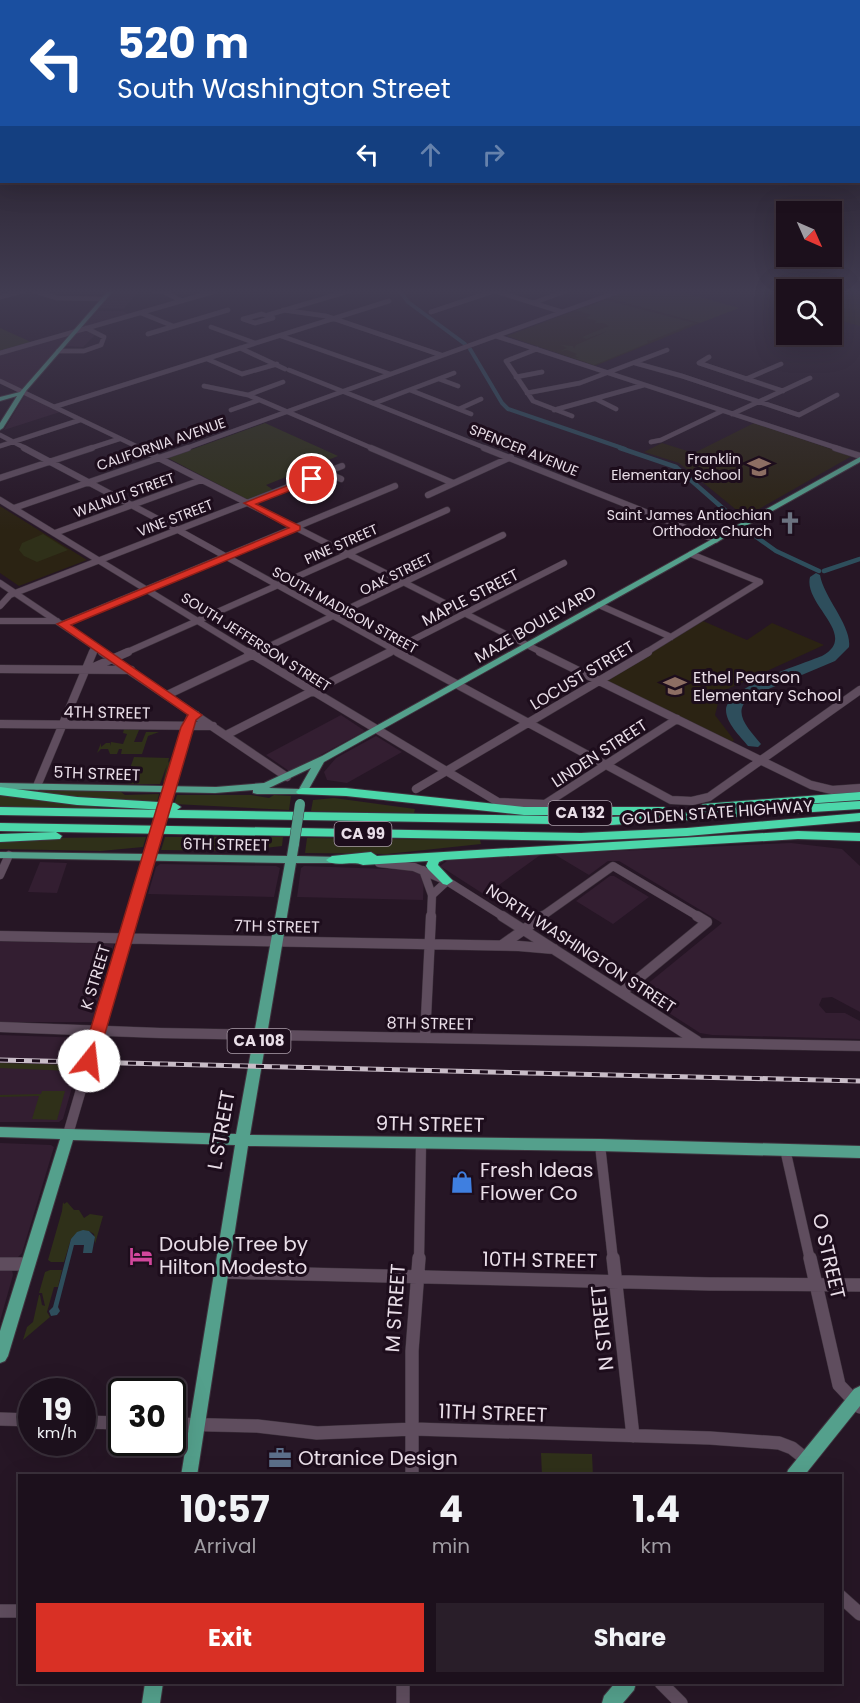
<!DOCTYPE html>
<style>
:root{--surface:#1c101c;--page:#291e29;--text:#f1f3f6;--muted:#a09da3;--line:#3a303b;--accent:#d93025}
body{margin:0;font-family:Poppins,sans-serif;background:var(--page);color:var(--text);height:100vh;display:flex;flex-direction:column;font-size:22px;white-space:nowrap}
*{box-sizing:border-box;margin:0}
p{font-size:20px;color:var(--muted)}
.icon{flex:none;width:33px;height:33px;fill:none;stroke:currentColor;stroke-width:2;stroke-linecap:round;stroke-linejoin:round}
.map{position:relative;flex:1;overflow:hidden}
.details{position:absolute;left:18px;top:1474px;width:824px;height:210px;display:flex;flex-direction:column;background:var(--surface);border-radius:0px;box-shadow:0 6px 24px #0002,0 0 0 2px var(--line)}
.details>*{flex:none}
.guide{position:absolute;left:0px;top:0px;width:861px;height:183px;box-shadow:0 6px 24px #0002,0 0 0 2px var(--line);background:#1a4fa0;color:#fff;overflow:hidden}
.needle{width:39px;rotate:135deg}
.tools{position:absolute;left:776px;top:201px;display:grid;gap:12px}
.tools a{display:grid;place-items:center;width:66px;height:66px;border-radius:0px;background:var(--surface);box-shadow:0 6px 24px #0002,0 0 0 2px var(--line);font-size:30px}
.speed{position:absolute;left:18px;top:1378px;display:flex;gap:12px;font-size:30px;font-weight:700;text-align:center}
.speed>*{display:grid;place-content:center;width:78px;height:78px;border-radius:50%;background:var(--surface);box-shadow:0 6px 24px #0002,0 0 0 2px var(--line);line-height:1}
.speed small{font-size:15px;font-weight:400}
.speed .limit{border:3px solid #111;border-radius:9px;background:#fff;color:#111}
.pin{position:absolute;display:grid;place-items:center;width:51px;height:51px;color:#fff;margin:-26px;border:3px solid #fff;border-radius:50%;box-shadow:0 2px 6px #0007}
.me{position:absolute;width:66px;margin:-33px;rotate:16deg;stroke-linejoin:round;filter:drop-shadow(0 0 4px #0008)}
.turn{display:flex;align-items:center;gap:21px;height:126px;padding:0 18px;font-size:27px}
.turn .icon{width:78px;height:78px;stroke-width:2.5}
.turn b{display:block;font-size:42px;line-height:51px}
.lanes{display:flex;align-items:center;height:57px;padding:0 18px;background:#0003;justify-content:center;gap:30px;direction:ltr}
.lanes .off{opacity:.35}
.eta{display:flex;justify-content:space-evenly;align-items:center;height:102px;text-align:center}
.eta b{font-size:36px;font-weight:700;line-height:42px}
.action{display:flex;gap:12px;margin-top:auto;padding:12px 18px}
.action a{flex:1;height:69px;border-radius:0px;background:var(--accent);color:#fff;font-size:24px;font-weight:700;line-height:69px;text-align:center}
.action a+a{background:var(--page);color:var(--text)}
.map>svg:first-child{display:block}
.built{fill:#331e31}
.education{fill:#2b2313}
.green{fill:#2f3019}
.water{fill:#2e4e5c}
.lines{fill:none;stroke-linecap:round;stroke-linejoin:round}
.canal-far1{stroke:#2e4e5c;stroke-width:4}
.canal{stroke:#2e4e5c;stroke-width:4.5}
.minor-far4-casing{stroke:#3f333e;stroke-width:5}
.minor-far3-casing{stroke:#3f333e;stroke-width:7}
.minor-far2-casing{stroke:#3f333e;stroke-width:9}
.minor-far1-casing{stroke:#3f333e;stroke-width:11}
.minor-casing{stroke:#3f333e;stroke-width:14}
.major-casing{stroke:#3f333e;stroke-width:2}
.highway-casing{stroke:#3f333e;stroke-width:2}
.minor-far4{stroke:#5f4d5e;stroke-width:4.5}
.minor-far3{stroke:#5f4d5e;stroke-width:6}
.minor-far2{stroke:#5f4d5e;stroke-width:8}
.minor-far1{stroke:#5f4d5e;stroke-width:10}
.minor{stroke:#5f4d5e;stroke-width:13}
.major{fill:#54a08c;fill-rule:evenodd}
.highway{fill:#4cd7aa;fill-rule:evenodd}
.rail-casing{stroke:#c8bcc7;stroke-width:5}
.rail{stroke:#1d0d1c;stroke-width:3;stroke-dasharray:8;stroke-linecap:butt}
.minor-bridge-casing{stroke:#3f333e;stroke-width:9;stroke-linecap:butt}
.major-bridge-casing{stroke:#3f333e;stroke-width:11;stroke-linecap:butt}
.minor-bridge{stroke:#5f4d5e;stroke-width:8}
.major-bridge{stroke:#54a08c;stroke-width:10}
.route{fill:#d93025;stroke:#8d1f18;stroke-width:1.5}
.labels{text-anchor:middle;stroke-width:6;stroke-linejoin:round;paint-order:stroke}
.far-street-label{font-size:14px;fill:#e9dee8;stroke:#1d0d1c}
.far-poi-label{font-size:14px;fill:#e9dee8;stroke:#1d0d1c;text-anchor:end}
.shield{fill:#1d0d1c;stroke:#ac9fab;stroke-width:1.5}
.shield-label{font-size:15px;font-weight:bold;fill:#e9dee8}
.street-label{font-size:16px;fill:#e9dee8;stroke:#1d0d1c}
.poi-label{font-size:16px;fill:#e9dee8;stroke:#1d0d1c;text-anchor:start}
.near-street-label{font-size:20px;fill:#e9dee8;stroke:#1d0d1c}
.near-poi-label{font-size:20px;fill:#e9dee8;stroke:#1d0d1c;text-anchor:start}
</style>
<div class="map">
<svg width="860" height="1703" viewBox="0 0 860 1703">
<rect width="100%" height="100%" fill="#261625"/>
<path class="built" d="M116,291H139L124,309L99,308Z
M98,311H122L131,315L91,329L96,334L83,347L64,346Z
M69,334L21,390L0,380V354Z
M25,395L60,412L4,430Z
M341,715L365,731L293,770L289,771L266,755Z
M376,736L402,752L347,783L327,780L324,772L336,758Z
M791,843L842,849L860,866V1012L832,997L822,998L819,1005L826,1013H845L860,1021V1039L712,1035L700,1033L641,995L640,990L722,923L619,861H608L589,875L554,854Z
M543,853L485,895L440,866L447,861Z
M40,862L67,863L57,893L28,892Z
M160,864L276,866L280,868L274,897L148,894L156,867Z
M304,866L415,870L424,876L423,900L297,897L301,868Z
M610,876H614L649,897L613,924L576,901Z
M0,941L114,944L92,1022H0Z
M0,1035L86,1038L63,1119L59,1122H0Z
M0,1143L51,1145L54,1147L22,1253L17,1258L0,1259Z
M0,1269L12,1270L13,1275L0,1321Z"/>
<path class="education" d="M860,291V326L831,318V303Z
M608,298L700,323L595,366L507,336Z
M754,423L852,456L745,517L679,463L644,452L662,443L694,453Z
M0,506L87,560L19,586L0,573Z
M703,621L747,640L772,623L824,645L721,692L715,715L734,740L731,743L605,681Z"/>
<path class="green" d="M625,291H678L739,308L700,323L608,298Z
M605,300L694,323L650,341L647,340L648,343L594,365L571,357L579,358L575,356L577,354L567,350L560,351L567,348L561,345L573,346L574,349L576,345L608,331L586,339L582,337L609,326L603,323H595L597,321L586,318L591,315L576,310L583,307L589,309L588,307Z
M0,328L31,342L0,351Z
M265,423L338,456L266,485L275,491L250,501L168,458Z
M43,534L68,550L37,562L24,556L19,550L22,543Z
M124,729L139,730L134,742H142L146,732H159L148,736L142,754H121L122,749H119L117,754H110L108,749H101L97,753L101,743V747L106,743H110V746L111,742L123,744L127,734L123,733Z
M134,757L169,758L168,763L172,758L165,782H163L167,765L160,784H135V781L134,784L125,783Z
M22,789L121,792L125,795L159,794L157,803L98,800L21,791Z
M0,794L98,805L96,809L0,807Z
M177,795H251L269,798L274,795L291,796L289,810L174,804Z
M334,798L415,809L414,813L311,811L313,800Z
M146,837L143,847L101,851L0,849V842L42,838Z
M165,837H283L282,846L239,851L161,850Z
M307,838L480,840L481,844L387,854L305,853Z
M0,1063L73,1065L72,1071L0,1068Z
M42,1091H65L57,1120L32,1119L39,1096L0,1097V1095L41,1094Z
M63,1202L64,1204L67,1202L74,1210H79L84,1218L90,1214L103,1216L95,1244L94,1234L89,1231L71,1239L64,1262H51L48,1260L62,1211Z
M50,1270H62L58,1287H54L47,1312L50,1317L23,1340L27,1327L33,1322L39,1295H40L42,1305L45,1306L42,1293H39L45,1272Z
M541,1453L592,1454L593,1476H542Z"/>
<path class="water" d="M816,573L820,575C824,598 852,626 849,647L835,661L752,696C729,711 749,729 761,744L758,747L748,746C740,736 726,723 726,710C726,687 803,664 822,656C860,635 803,605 810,577Z
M83,1230L89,1231L95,1237L92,1253H83L84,1245H74L58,1307L60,1311L57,1315L51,1316L49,1311L53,1307L71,1239L77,1232Z"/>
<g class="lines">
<path class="canal-far1" d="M400,291L408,302L465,344
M470,349L502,403L508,409L625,449"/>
<path class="canal" d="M620,448L676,467L735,519
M748,531L776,551L819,571
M824,571L860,559"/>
<g class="minor-far4-casing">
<path id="minor-far4" d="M35,291L57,298L104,299
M153,291H162L182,301
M495,291L562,312
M0,297L23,291
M533,303L566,291
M283,310L326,316L441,355
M431,312L494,291
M141,313L173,326
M262,314L273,318L255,323L243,319Z
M268,315L349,291
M211,327L255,343
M148,334L228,310
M281,336L390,374
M496,336L840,449
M240,348L285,369
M537,349L506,361L533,401L572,416
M58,351H84L101,345L104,337L86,328
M0,353L216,291
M709,357L699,363L783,391
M207,359L242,374L277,364
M635,363L682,376L799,415L837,395
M289,370L488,449
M516,377L542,372
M439,379L458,386
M746,379L781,364
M0,381L142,449
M204,386L248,395L374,449
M410,390L471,414
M527,393L580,383L667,350
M248,395L283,382
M596,399L616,409
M375,403L454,373
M54,407L389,301
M459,409L481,399
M231,410L259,400
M554,410L644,385
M732,414L810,378
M0,435L27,449
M651,442L661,440L722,411
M0,446L80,420
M88,449L119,439
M184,449L620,291"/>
</g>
<g class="minor-far3-casing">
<path id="minor-far3" d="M24,448L169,525L400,653
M139,448L543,653
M371,448L453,483
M484,448L716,540
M835,448L860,456
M327,473L341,479
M0,478L92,448
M428,495L511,457
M0,500L250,653
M14,508L188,448
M55,533L201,480
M691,554L760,582
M0,583L104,653
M599,605L671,637
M0,606L10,595L342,466
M0,621H57
M63,624L395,486
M92,653L95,646
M125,653L447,510
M255,653L503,535
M387,653L564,563
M645,653L760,582"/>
</g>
<g class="minor-far2-casing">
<path id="minor-far2" d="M102,652L287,777
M248,652L498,802L545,804L677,719
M397,652L671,800L692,801L709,797L860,690
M540,652L811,785L832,790L860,788
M0,669L131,670
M87,670L128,652
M167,695L258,652
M0,724L213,726
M226,735L390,652
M37,786L93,652
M416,789L648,652
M168,794L190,718L196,715
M379,863L414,867L447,881L504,917
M423,870L432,895L431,917
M0,875L9,855
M432,895L447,881
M131,917L153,844
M541,917L613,866L699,917"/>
</g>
<g class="minor-far1-casing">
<path id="minor-far1" d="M502,916L697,1041
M0,936L519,946L554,949
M502,945L543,916
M622,992L707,922L697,916
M0,1027L160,1033L860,1046
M425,1038L431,916
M68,1134L132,916
M600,1145L613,1260
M785,1149L810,1260
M419,1260L421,1144"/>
</g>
<g class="minor-casing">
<path id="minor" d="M613,1258L633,1436
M810,1258L839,1385L860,1407
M0,1264H28
M220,1272L710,1284L860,1285
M0,1419L32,1420
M82,1422L122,1423
M172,1424L257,1426L317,1433L414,1429L710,1438L779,1443L792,1448L807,1460
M412,1476V1351L419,1258
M840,1596L860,1614
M0,1611H20
M403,1683V1703
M661,1683L681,1703"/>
</g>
<g class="major-casing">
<path id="major" d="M108,291H113L26,391L3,428L0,430V423L17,396L0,401V397L20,392Z
M860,457V462L324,762L306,794H257L253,793V790L215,793L0,789V783L216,787L264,783L322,756ZM311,768L299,789L269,788Z
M294,841L299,844L297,856L339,857L344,860L339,863H296L250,1135L600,1139L860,1146V1158L600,1151L248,1146L197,1476H181L235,1145L73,1140L8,1356L5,1361L0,1363V1331L60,1139L0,1137V1127L236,1134L285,863L0,858V852L287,856L289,844Z
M860,1386V1406L804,1476H786L788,1470L854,1389Z
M145,1683H163L160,1703H142Z
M615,1683H636L634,1690L623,1703H602L604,1696Z"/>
</g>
<g class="highway-casing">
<path id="highway" d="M0,787L77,797L175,803L181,807L177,810L611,817L652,815H524L346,796L298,794L296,792L298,790L302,788H346L524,807H664L670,811L668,814L702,811L697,808L703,804L860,792V800L720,810L860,801V809L611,825L0,815V807L166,810L77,805L0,795Z
M860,813V821L687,836L581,841L0,831V823L581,833L687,828Z
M798,831L860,833V841L798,839L444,860L439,862L438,865L453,881L447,885L443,884L428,869L426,866L428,861L363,865C352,860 335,868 326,860L332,856L371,852L377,856Z
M56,832L62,836L60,839L0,842V834Z"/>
</g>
<use href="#minor-far4" class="minor-far4"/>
<use href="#minor-far3" class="minor-far3"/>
<use href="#minor-far2" class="minor-far2"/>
<use href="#minor-far1" class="minor-far1"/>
<use href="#minor" class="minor"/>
<use href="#major" class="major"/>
<use href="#highway" class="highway"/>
<g class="rail-casing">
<path id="rail" d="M0,1060L860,1081"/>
</g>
<use href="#rail" class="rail"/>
<g class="minor-bridge-casing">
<path id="minor-bridge" d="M153,844L167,798"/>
</g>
<g class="major-bridge-casing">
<path id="major-bridge" d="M294,844L300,804"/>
</g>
<use href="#minor-bridge" class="minor-bridge"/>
<use href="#major-bridge" class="major-bridge"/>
</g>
<linearGradient id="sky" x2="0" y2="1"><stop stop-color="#150c14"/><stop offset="0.55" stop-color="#413c51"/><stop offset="1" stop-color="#413c51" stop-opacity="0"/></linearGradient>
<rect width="860" height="530" fill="url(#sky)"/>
<path class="route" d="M312,476L316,479L315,481L256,504L300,526V530L71,625L202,715L196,720L194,727L97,1061L95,1065L89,1067L83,1065L81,1061L181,727L188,715L57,624L289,528L244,503Z"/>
<defs>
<g id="school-bare" transform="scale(1.8)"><path d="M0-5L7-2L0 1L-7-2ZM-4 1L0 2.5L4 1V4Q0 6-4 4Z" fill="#8d6e63" stroke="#1d0d1c" stroke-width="2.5" paint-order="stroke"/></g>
<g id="church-bare" transform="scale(1.8)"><path d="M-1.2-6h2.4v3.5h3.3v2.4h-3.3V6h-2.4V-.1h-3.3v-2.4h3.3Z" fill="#6b7280" stroke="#1d0d1c" stroke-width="2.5" paint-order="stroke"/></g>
<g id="shop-bare" transform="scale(1.8)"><path d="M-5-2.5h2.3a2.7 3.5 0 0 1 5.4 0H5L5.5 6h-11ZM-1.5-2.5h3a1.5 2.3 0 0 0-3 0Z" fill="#3f7fe0" stroke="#1d0d1c" stroke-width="2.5" paint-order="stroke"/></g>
<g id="hotel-bare" transform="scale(1.8)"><path d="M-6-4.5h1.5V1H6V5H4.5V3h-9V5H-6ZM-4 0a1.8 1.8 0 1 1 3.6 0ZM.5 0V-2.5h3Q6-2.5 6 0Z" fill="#d1479c" stroke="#1d0d1c" stroke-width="2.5" paint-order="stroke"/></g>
<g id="office-bare" transform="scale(1.8)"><path d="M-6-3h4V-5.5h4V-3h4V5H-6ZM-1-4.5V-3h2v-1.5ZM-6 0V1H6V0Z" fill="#5c6f8a" stroke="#1d0d1c" stroke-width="2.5" paint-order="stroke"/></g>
</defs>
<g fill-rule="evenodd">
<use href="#school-bare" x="759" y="467"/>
<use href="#church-bare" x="790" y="523"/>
<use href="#school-bare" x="675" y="686"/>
<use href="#shop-bare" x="462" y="1182"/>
<use href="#hotel-bare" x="141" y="1256"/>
<use href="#office-bare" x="280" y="1458"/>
</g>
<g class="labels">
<g class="far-street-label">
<text transform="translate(161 444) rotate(-19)" y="5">CALIFORNIA AVENUE</text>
<text transform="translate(524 450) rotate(22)" y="5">SPENCER AVENUE</text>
<text transform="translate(124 495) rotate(-20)" y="5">WALNUT STREET</text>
<text transform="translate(175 518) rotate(-21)" y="5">VINE STREET</text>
<text transform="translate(341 544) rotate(-24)" y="5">PINE STREET</text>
<text transform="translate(396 574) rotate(-26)" y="5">OAK STREET</text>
<text transform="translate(345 610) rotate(29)" y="5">SOUTH MADISON STREET</text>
<text transform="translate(256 642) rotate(32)" y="5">SOUTH JEFFERSON STREET</text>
</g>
<g class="far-poi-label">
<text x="741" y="464">Franklin<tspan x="741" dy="16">Elementary School</tspan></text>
<text x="772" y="520">Saint James Antiochian<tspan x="772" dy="16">Orthodox Church</tspan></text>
</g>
<g class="shield">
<rect x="548.5" y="801" width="63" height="24" rx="4.5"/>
<rect x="334.5" y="822" width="57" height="24" rx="4.5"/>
<rect x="227.5" y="1029" width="63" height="24" rx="4.5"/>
</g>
<g class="shield-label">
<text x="580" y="818">CA 132</text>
<text x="363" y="839">CA 99</text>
<text x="259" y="1046">CA 108</text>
</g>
<g class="street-label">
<text transform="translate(470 597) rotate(-27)" y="6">MAPLE STREET</text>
<text transform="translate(535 624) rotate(-30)" y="6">MAZE BOULEVARD</text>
<text transform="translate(582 675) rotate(-31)" y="6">LOCUST STREET</text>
<text transform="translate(107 712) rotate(1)" y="6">4TH STREET</text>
<text transform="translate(599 753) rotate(-33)" y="6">LINDEN STREET</text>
<text transform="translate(97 773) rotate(2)" y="6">5TH STREET</text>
<text transform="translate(717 812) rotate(-4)" y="6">GOLDEN STATE HIGHWAY</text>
<text transform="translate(226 844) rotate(1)" y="6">6TH STREET</text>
<text transform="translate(277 926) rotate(1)" y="6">7TH STREET</text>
<text transform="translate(581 948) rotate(33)" y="6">NORTH WASHINGTON STREET</text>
<text transform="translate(95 977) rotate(-73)" y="6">K STREET</text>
<text transform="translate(430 1023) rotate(1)" y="6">8TH STREET</text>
</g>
<g class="poi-label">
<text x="693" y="683">Ethel Pearson<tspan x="693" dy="18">Elementary School</tspan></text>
</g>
<g class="near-street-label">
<text transform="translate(430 1124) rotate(1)" y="7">9TH STREET</text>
<text transform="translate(221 1130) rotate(-80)" y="7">L STREET</text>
<text transform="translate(829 1256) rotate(77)" y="7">O STREET</text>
<text transform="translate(540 1260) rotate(1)" y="7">10TH STREET</text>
<text transform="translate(395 1308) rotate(-86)" y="7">M STREET</text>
<text transform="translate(602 1328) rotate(-96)" y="7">N STREET</text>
<text transform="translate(493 1413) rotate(2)" y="7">11TH STREET</text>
</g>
<g class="near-poi-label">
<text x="480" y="1177">Fresh Ideas<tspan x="480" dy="23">Flower Co</tspan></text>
<text x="159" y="1251">Double Tree by<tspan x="159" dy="23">Hilton Modesto</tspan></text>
<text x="298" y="1465">Otranice Design</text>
</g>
</g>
</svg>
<div class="tools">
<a><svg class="needle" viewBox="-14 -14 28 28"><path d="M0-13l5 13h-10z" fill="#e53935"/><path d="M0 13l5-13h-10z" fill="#a09da3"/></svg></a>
<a><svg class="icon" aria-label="search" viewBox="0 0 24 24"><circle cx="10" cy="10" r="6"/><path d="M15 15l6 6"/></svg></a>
</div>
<div class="speed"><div>19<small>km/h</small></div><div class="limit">30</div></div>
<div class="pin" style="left:312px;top:479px;background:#d93025"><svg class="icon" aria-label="arrive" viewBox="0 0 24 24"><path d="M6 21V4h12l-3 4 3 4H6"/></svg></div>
<svg class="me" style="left:89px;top:1061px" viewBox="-20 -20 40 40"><circle r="19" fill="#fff"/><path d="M0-13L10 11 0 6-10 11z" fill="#d93025"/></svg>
<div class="guide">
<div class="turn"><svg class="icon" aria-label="left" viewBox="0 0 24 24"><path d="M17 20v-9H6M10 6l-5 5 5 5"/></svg><div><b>520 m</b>South Washington Street</div></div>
<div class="lanes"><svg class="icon" aria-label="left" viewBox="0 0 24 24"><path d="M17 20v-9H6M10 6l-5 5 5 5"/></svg><svg class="icon off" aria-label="ahead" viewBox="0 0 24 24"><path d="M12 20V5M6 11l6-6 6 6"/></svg><svg class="icon off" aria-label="right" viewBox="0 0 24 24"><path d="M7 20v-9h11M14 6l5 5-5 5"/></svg></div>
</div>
<section class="details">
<div class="eta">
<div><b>10:57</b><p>Arrival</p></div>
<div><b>4</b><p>min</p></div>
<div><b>1.4</b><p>km</p></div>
</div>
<div class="action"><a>Exit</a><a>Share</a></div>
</section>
</div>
